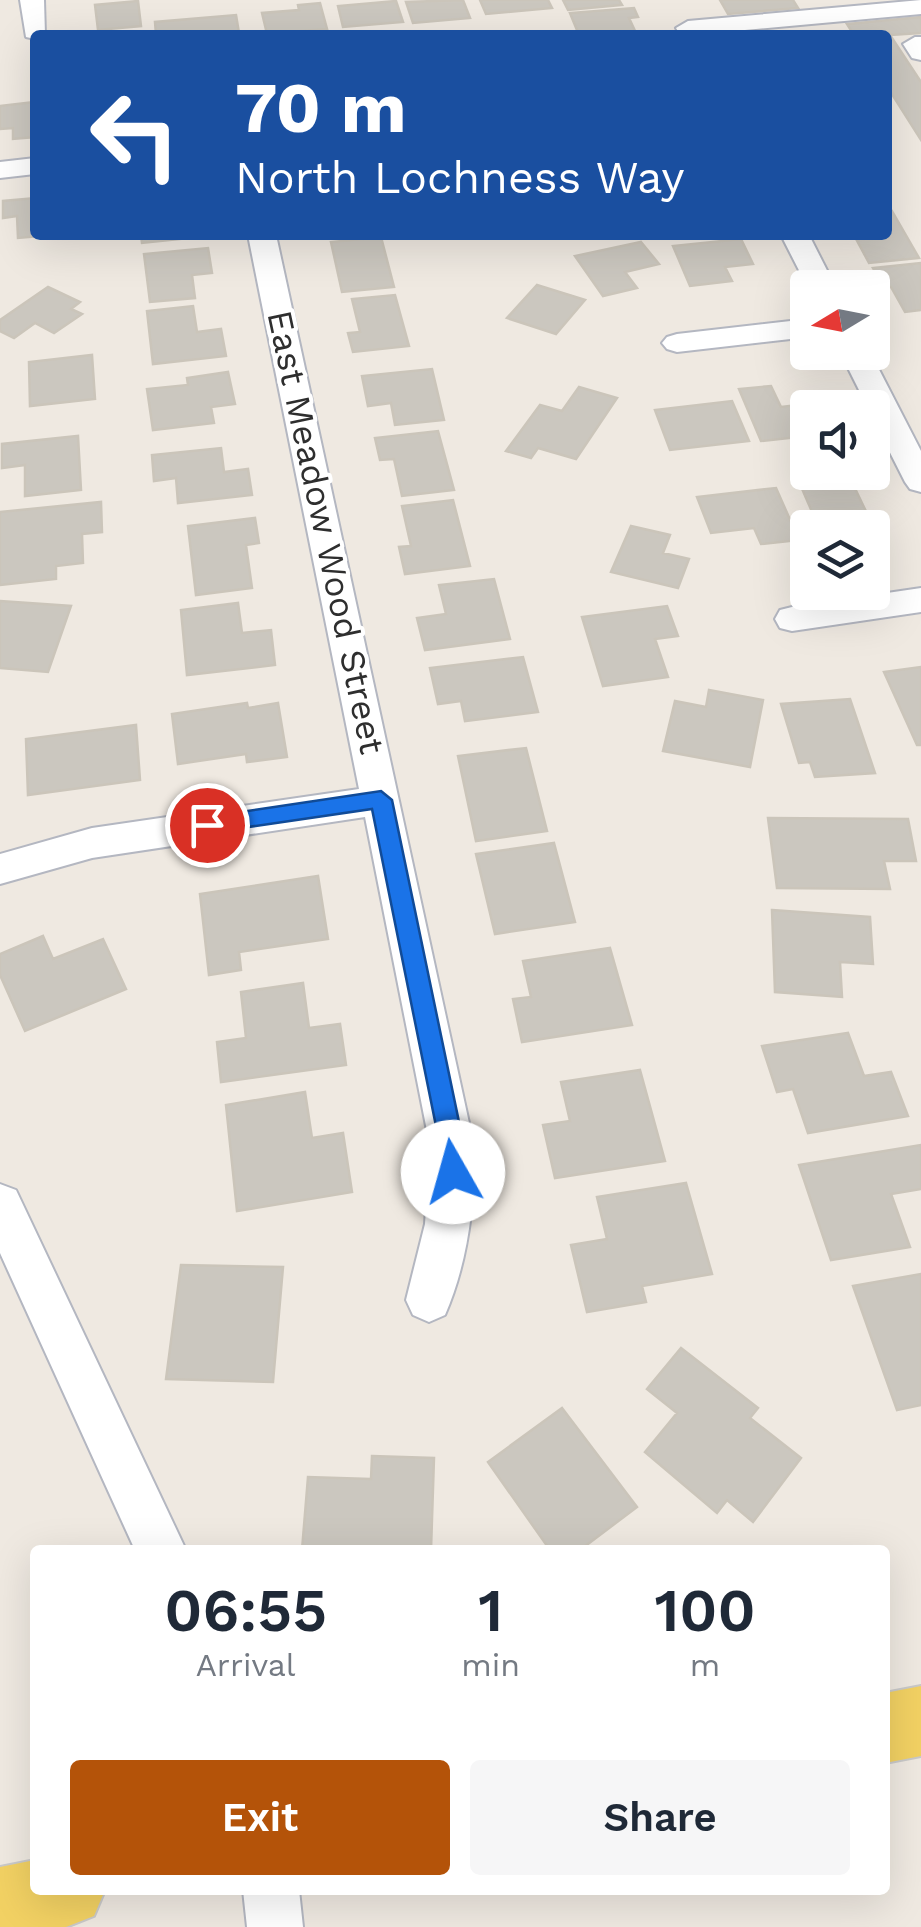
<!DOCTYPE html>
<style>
:root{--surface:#fff;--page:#f6f6f7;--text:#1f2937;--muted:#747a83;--accent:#b45309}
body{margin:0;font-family:"Work Sans",sans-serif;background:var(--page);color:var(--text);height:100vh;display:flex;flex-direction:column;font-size:38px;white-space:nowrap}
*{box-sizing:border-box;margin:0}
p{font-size:32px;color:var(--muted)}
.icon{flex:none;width:55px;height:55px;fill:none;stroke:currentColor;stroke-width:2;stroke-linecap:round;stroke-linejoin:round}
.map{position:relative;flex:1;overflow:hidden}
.details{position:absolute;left:30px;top:1545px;width:860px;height:350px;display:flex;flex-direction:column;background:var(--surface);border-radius:10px;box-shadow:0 10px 40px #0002}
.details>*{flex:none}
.banner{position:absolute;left:30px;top:30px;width:862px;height:210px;border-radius:10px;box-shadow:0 10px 40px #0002;background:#1a4fa0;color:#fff;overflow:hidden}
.needle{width:65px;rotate:260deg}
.controls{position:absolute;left:790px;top:270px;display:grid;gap:20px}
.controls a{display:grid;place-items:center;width:100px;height:100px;border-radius:10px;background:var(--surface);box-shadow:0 10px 40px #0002;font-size:50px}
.pin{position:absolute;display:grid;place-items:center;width:85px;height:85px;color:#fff;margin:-42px;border:5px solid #fff;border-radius:50%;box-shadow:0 2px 10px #0007}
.me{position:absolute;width:110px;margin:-55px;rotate:353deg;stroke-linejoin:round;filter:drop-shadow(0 0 8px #0008)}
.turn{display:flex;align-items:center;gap:35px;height:210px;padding:0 40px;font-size:45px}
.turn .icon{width:130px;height:130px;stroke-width:2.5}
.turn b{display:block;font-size:70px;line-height:85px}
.eta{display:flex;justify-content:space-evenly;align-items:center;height:170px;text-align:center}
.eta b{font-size:60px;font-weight:600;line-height:70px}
.button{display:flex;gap:20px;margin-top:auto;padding:20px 40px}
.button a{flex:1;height:115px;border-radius:10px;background:var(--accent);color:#fff;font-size:40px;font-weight:600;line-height:115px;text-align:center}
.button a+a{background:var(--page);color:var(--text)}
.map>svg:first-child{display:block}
.building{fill:#cbc7bf;stroke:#cbc5ba;stroke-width:2.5}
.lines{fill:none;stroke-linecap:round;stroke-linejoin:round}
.minor-casing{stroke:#b4b7c1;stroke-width:4}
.major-casing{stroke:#c9c9c9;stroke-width:4}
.minor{fill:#fff;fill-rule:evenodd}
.major{fill:#f2d163;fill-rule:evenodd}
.route{fill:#1a73e8;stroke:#114b97;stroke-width:2.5}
.labels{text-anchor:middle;stroke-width:8;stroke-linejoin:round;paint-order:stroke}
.street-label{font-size:35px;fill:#2e2e2e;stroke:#fff}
</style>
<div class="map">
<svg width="921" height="1927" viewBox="0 0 921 1927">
<rect width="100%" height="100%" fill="#efe9e1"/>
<path class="building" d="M463,0L470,18L413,23L406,2Z
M480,0H548L552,8L486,14Z
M563,0H619L622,5L568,10Z
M720,0H793L798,8L728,14Z
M138,1L141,26L98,30L95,5Z
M396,1L403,22L343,27L338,6Z
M320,3L327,29L267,34L262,13L299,10L298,5Z
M634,8L638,17L629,18L635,31L586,35H579L570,13Z
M236,15L239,33L156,35L155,22Z
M921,17V33L890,35L921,82V140L888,88V35H854L847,24Z
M35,102V137L13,139V128L0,129V106Z
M35,198V235H53L18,238L17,216L3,218V201Z
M892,211L919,258L869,263L854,235H888V212Z
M141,235H198L199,237L142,243Z
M381,237L394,287L342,292L331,242Z
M741,239L753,264L725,267L732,281L690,286L673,246Z
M641,242L659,264L625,272L637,288L603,296L575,256Z
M208,248L212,273L192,275L195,298L150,302L144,254Z
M921,263V310L905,312L891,287H884L873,268Z
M537,285L585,300L556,334L507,318Z
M48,287L80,302L71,309L82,314L54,333L35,323L14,338L0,331V320Z
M395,295L409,346L353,352L348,333L360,332L352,299Z
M193,306L197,332L221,329L226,356L153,364L147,311Z
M92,355L95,399L30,406L29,362Z
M432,369L444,420L395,425L391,403L368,406L362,376Z
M228,372L235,404L211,407L214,423L153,430L147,389L188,385L187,378Z
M771,386L781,407L822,402L824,408H808V436L761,441L739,389Z
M579,387L617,398L576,459L538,448L531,458L506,451L540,405L562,411Z
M732,401L749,441L670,450L655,410Z
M438,431L454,490L402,496L394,459L380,460L375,438Z
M78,436L81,490L25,496V465L2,468V444Z
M221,448L224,472L248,469L252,495L178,503L176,478L154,481L152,455Z
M850,478L884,549L872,550V528H819L800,484Z
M776,488L799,540L761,544L754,528L711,533L697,497Z
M453,500L470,566L405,574L399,547L411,546L402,506Z
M101,502L102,532L82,534L83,563L56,566V579L0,585V512Z
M255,518L259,543L246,545L252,588L196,595L188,526Z
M631,526L670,535L663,553L689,559L678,588L611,572Z
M494,579L510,639L425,650L417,618L446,614L439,585Z
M0,601L71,606L48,672L0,668Z
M238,603L242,633L271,630L275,665L187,675L181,610Z
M667,606L678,636L655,639L668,677L603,686L582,617Z
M523,657L538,712L465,721L461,701L438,704L430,668Z
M921,667V745H917L884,672Z
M709,690L763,700L750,767L663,751L675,701L706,707Z
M850,699L875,773L815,777L810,762L799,763L781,704Z
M247,703L248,708L278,703L287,757L247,762L246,754L178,764L172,714Z
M136,725L140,780L28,795L26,739Z
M526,748L547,831L476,841L458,756Z
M768,818L908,819L916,861H884L890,889L777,888Z
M554,843L575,922L495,934L476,854Z
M318,876L328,939L239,952L241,970L209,975L200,894Z
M772,910L870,917L873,964L840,962L842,997L775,992Z
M43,936L53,959L103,939L126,989L25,1031L0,975V954Z
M610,948L632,1025L522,1042L513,999L531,997L523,961Z
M303,983L309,1028L340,1024L346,1065L221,1082L217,1042L246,1038L241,992Z
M848,1033L864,1076L891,1072L908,1116L808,1133L793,1089L777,1092L762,1046Z
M640,1070L665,1161L555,1178L543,1125L570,1121L561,1082Z
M305,1092L312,1138L343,1133L352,1192L237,1211L226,1105Z
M921,1145V1189L891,1194L910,1247L831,1260L799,1165Z
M686,1183L712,1274L642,1286L646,1302L587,1312L571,1245L607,1239L597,1197Z
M181,1265L283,1267L273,1382L166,1379Z
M921,1274V1405L897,1410L853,1286Z
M681,1348L758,1408L750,1418L801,1458L753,1522L727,1500L717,1513L645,1452L677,1413L647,1389Z
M562,1408L637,1507L580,1550H550L488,1462Z
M372,1456L434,1458L431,1550H302L308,1477L371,1479Z"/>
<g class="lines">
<g class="minor-casing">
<path id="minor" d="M20,0H44L45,35H35V39L26,37Z
M921,0V14L690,35L679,33L676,28L688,21Z
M915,37H921V60L912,58L903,44Z
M35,158V174L0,178V162Z
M248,235H276L474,1146C475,1203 468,1262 445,1315L429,1322L413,1315L406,1300L425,1224L430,1146L365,817L92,858L0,884V854L92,828L359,789Z
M781,235H809L836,288H808Z
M808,319V337L677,352L667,349L662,343L667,337L677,334Z
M840,352H870L921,451V492L910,489L905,482L872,417V408H868Z
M921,588V612L792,631L780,628L775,619L780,610L792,607Z
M0,1184L16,1190L186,1550H135L0,1253Z
M243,1890H299L303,1927H247Z"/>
</g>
<g class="major-casing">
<path id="major" d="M921,1686V1756L885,1763V1693Z
M35,1860V1890H105L94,1916L66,1927H0V1867Z"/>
</g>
<use href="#minor" class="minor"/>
<use href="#major" class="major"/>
</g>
<path class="route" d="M381,791L392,800L464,1146L465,1172L462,1180L453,1184L444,1180L440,1146L372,809L207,833L196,825L207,817Z"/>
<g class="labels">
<g class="street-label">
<text transform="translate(326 532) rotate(78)" y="12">East Meadow Wood Street</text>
</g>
</g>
</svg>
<div class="controls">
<a><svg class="needle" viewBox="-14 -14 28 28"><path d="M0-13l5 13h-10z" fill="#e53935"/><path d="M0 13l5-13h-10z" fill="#747a83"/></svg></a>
<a><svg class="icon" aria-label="sound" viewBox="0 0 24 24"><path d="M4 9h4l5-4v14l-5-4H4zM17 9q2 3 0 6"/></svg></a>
<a><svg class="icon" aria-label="layers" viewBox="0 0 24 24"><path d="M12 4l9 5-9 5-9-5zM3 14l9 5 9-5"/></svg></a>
</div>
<div class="pin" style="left:207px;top:825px;background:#d93025"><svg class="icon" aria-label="arrive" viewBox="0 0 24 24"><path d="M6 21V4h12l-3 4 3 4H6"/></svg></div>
<svg class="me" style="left:453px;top:1172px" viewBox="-20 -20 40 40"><circle r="19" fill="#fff"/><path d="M0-13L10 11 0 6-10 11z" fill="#1a73e8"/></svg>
<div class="banner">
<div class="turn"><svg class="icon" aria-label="left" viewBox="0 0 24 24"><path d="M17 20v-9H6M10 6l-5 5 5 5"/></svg><div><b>70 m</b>North Lochness Way</div></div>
</div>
<section class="details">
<div class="eta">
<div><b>06:55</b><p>Arrival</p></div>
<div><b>1</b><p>min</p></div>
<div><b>100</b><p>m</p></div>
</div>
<div class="button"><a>Exit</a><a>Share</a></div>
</section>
</div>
